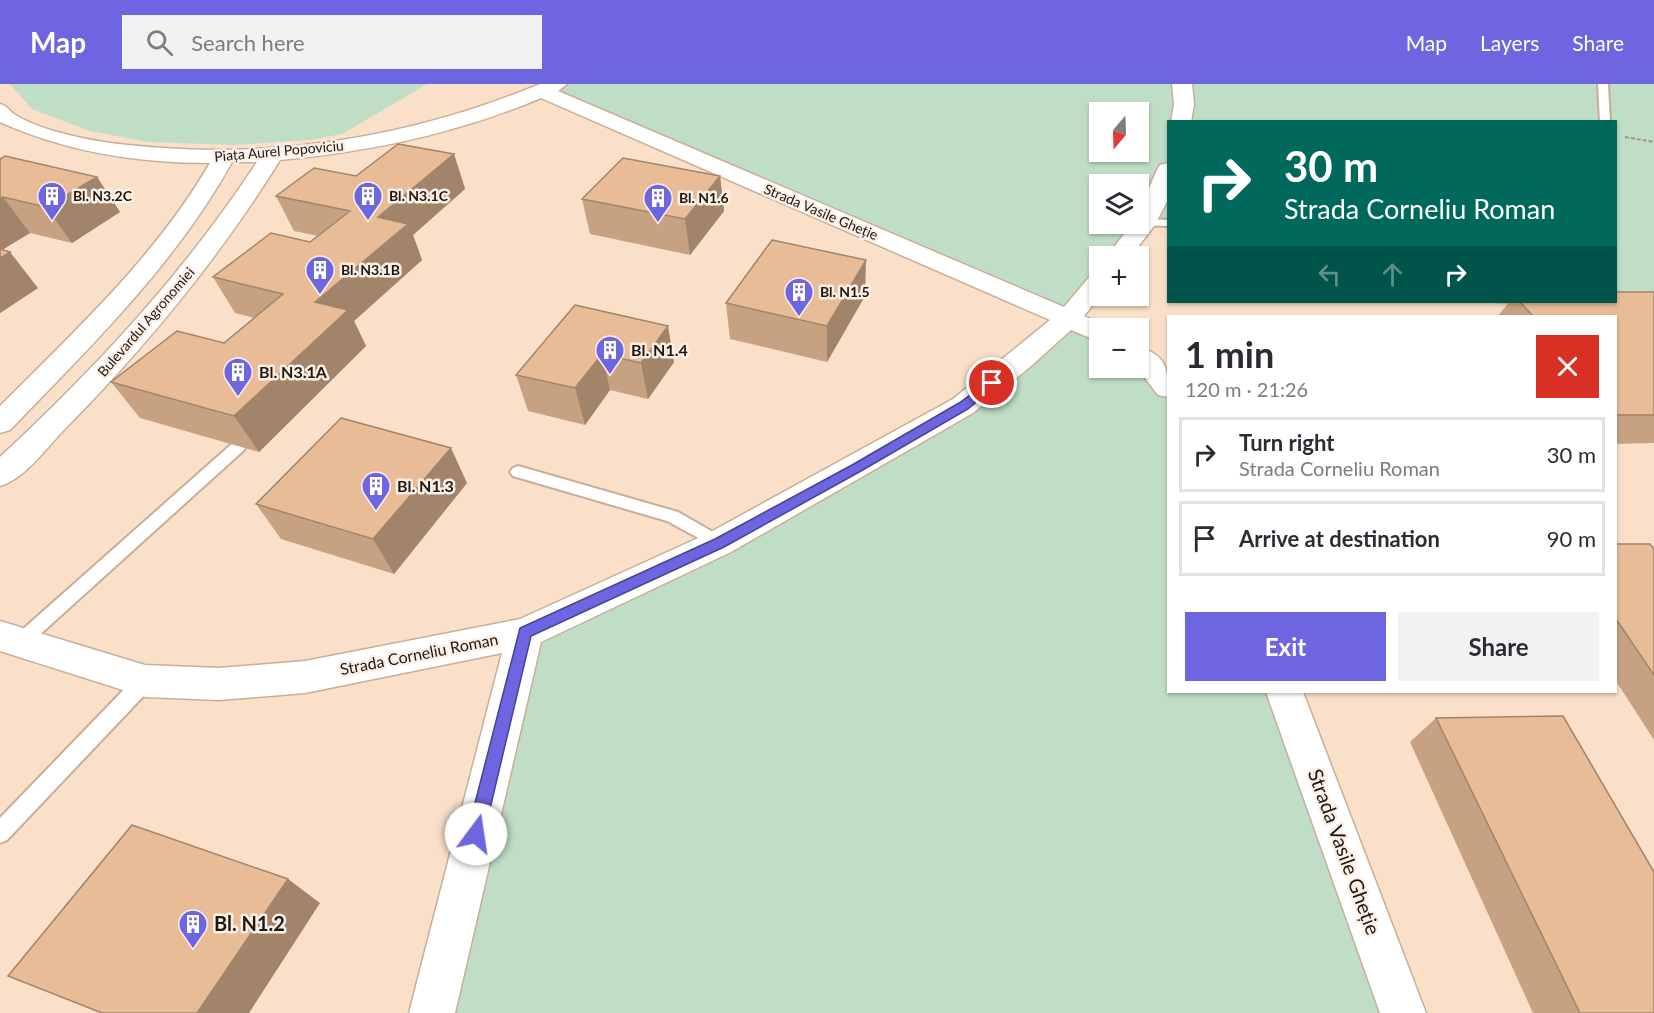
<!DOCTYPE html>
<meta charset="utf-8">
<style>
:root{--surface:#fff;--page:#f2f2f3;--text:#2b2b33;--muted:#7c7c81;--line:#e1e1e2;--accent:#6e66e1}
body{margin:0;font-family:Lato,sans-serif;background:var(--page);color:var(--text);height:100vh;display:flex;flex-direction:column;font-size:22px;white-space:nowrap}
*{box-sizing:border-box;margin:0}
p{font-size:20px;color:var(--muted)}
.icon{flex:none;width:33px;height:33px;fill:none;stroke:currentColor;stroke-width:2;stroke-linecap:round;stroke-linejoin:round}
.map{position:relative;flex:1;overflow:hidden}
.details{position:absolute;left:1167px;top:231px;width:450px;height:378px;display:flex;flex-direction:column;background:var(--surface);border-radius:0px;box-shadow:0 2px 4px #0004}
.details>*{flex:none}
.top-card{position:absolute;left:1167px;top:36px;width:450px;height:183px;border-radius:0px;box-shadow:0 2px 4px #0004;background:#00695c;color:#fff;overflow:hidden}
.needle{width:39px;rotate:199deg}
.buttons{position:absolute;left:1089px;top:18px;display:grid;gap:12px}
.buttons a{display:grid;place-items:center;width:60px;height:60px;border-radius:0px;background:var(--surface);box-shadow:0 2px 4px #0004;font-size:30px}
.pin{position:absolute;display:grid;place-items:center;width:51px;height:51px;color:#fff;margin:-26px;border:3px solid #fff;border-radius:50%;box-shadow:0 2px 6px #0007}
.me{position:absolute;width:66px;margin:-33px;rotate:14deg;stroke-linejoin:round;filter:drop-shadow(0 0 4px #0008)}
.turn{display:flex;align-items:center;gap:21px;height:126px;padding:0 18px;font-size:27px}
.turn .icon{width:78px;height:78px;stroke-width:2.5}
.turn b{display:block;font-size:42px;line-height:51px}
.lanes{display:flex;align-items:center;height:57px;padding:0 18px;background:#0003;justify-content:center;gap:30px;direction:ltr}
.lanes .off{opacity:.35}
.round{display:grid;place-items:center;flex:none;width:63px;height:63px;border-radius:0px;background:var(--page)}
.summary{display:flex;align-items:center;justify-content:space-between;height:102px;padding:0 18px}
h1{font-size:36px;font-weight:700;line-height:45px}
.action{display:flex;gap:12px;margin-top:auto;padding:12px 18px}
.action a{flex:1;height:69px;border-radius:0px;background:var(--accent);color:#fff;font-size:24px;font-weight:700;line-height:69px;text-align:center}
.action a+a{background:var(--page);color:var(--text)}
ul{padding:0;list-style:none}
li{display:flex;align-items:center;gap:18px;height:75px;margin:0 12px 9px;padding:0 6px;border:3px solid var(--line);border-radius:0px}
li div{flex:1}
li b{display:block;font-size:22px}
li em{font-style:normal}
header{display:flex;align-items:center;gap:36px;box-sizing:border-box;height:84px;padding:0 30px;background:var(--accent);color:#fff}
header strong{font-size:28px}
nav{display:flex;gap:33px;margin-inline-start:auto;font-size:21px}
.search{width:420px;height:54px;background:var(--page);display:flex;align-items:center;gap:15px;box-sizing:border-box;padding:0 21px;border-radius:0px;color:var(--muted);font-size:22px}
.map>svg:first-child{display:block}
.green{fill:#c0ddc5;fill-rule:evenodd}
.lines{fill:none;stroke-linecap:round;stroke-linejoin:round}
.lane-casing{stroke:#c8ae98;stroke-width:4}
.street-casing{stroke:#c8ae98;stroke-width:3}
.path{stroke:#a69281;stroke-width:2;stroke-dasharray:4 2;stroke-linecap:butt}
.lane{fill:#fff;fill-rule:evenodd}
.street{fill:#fff;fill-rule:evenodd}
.wall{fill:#c7a282}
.shaded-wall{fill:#a2846a}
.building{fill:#e7bc97;stroke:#a2846a;stroke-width:1.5}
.route{fill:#6e66e1;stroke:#484292;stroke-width:1.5}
.labels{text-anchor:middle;stroke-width:5;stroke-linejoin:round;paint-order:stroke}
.far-street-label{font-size:14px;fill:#20170f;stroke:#fbf0e7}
.far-poi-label{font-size:14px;font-weight:bold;fill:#20170f;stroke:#fbf0e7;text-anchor:start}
.poi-label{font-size:16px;font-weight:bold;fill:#20170f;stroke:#fbf0e7;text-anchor:start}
.street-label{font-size:16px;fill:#20170f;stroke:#fbf0e7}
.near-street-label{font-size:20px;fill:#20170f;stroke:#fbf0e7}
.near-poi-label{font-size:20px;font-weight:bold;fill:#20170f;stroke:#fbf0e7;text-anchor:start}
</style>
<header>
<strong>Map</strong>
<div class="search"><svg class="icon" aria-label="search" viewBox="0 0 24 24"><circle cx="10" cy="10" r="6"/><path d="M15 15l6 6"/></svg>Search here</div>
<nav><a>Map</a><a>Layers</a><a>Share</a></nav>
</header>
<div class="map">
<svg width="1654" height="929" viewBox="0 0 1654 929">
<rect width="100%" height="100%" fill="#fae0c9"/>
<path class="green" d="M10,0H427L342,50L310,56L232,61L148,58L90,47L32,25Z
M557,0H1598L1600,37L1168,38V139H1146L1119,172H1100L1099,196L1068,234L1099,250L1100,284H1138L1148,278L1168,304V608H1285L1403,929H432L525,549L857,384L1068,234L542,7ZM1100,28H1138V68H1100ZM1100,100H1138V140H1100Z
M1603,0H1654V224H1577L1466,218H1616V38L1605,37Z"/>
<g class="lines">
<g class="lane-casing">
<path id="lane" d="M1598,0H1608L1610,38H1600Z
M1146,135L1168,136V142L1142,141V137Z
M239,357L246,362L244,366L25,564L19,567L13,564L10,559L13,554L234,358Z
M518,382L678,428L725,455L727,459L725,463L719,465L667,437L513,392L510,388L513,384Z
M145,589L152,591L154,597L152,603L7,756L0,759V734L138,591Z"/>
</g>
<g class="street-casing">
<path id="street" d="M540,0H567L558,7L1064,223L1091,191L1100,189V212L1084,232L1110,244H1100V258L1071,246L1031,282L973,329L731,468L541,558L455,929H409L502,569L305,609L219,616L145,613L0,567V537L145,581L219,584L305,577L520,535L707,450L953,315L1050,236L541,14C458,49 370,68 280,76C218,176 144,265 61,349C44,367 24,395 0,402V373C97,283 185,188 257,78H232C175,181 91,262 10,346L0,349V322C76,246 156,172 210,79C137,79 67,68 0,38V20C8,22 8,26 14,30C29,40 52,47 69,51C100,59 132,62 164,64C292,73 422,49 540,0Z
M1172,0H1192L1194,20L1191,38H1171L1174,20Z
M1168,79V116L1154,142L1131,172H1107L1132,140H1138V129L1157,86L1160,81Z
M1138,263C1168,271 1168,286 1168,313L1158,311L1137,284Z
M1266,608H1303L1426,929H1380Z"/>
</g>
<path class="path" d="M1625,53L1654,58"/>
<use href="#lane" class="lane"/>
<use href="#street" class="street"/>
</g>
<path class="wall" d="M454,70L465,105L413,151L422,176L354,237L366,262L259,368L140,334L111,298L224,259L255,234L235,229L213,193L310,158L318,152L294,147L276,112L356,92Z
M0,75L97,93L120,128L72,159L30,149L2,166L38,204L0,229Z
M720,92L724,127L690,171L590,150L582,115Z
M1654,208V359L1616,360V232H1498L1509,218H1616Z
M865,212L827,278L730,255L726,219Z
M575,221L674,278L648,315L610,306L585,341L528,327L516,291Z
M467,399L394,490L281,455L256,420Z
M1616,460L1654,465V656L1616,597Z
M1436,634L1654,929H1533L1410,658Z"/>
<path class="shaded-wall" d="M454,70L465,105L413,151L422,176L354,237L366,262L259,368L234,332L315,218L378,133Z
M720,92L724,127L690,171L685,135Z
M97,93L120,128L72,159L46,123Z
M3,113L30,149L0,167V115Z
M10,168L38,204L0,229V174Z
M866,176L865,212L827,278V242Z
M668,242L674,278L648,315L641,279Z
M602,270L610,306L585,341L575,304Z
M451,364L467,399L394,490L373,455Z
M288,795L320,819L249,929H197Z"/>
<path class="building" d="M398,60L454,70L378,133L408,140L315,218L348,226L234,332L111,298L177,247L224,259L283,210L213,193L271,149L310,158L350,127L276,112L314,84L356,92Z
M5,72L97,93L46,123L3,113L0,115V75Z
M623,74L720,92L685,135L582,115Z
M772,156L866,176L827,242L726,219Z
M0,165L10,168L0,174Z
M1616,208H1654V331H1616V232H1533L1520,218H1616Z
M575,221L668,242L641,279L602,270L575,304L516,291Z
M341,334L451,364L373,455L256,420Z
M1616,460H1650L1654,465V591L1616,535Z
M1563,632L1654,788V929H1580L1436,634Z
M132,741L288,795L197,929H102L8,892Z"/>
<path class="route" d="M992,295L996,296V302L968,325L861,387L724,463L531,552L484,750L482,756L476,758L470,756L467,750L520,544L715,455L852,381L959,319Z"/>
<defs>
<g id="building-pin" transform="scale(1.5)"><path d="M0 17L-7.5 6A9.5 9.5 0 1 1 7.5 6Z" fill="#6e66e1" stroke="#fbf0e7"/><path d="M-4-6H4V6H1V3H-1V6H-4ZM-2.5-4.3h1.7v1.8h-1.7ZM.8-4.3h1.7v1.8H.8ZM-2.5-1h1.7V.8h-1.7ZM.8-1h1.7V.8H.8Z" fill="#fff"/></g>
</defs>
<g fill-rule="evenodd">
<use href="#building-pin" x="52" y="112"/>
<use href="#building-pin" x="368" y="112"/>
<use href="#building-pin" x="658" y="114"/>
<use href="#building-pin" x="320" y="186"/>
<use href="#building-pin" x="799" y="208"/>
<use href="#building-pin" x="610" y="266"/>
<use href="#building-pin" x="238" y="288"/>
<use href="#building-pin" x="376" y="402"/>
<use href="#building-pin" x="193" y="840"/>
</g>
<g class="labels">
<g class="far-street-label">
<text transform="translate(279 67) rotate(-5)" y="5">Piața Aurel Popoviciu</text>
<text transform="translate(821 128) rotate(23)" y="5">Strada Vasile Gheție</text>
<text transform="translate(146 238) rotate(-49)" y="5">Bulevardul Agronomiei</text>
</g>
<g class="far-poi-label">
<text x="73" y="117">Bl. N3.2C</text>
<text x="389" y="117">Bl. N3.1C</text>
<text x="679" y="119">Bl. N1.6</text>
<text x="341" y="191">Bl. N3.1B</text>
<text x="820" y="213">Bl. N1.5</text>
</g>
<g class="poi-label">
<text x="631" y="272">Bl. N1.4</text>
<text x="259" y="294">Bl. N3.1A</text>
<text x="397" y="408">Bl. N1.3</text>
</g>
<g class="street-label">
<text transform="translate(419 570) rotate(-11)" y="6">Strada Corneliu Roman</text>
</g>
<g class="near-street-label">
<text transform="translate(1344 768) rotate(70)" y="7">Strada Vasile Gheție</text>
</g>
<g class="near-poi-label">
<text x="214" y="847">Bl. N1.2</text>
</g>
</g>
</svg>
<div class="buttons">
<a><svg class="needle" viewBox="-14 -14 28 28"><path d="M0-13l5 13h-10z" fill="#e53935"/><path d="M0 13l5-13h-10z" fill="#7c7c81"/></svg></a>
<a><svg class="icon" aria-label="layers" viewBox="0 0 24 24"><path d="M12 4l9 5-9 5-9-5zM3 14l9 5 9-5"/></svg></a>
<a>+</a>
<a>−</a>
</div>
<div class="pin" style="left:992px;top:299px;background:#d93025"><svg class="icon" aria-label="arrive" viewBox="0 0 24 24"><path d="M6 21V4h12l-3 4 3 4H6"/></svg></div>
<svg class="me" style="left:476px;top:750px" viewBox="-20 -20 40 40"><circle r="19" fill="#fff"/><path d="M0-13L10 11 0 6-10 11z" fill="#6e66e1"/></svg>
<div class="top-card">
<div class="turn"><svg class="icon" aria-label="right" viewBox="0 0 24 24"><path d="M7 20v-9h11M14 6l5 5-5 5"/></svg><div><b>30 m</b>Strada Corneliu Roman</div></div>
<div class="lanes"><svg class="icon off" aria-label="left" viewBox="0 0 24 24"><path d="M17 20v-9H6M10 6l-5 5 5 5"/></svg><svg class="icon off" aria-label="ahead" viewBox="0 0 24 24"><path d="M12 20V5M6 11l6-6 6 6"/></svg><svg class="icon" aria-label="right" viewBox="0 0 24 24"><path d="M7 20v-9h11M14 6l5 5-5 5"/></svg></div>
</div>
<section class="details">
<div class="summary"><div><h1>1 min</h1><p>120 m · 21:26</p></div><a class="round" style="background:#d93025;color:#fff"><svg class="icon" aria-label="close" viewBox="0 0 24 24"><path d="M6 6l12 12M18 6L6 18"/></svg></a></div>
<ul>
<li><svg class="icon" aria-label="right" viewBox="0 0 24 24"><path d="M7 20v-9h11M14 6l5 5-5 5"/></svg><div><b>Turn right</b><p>Strada Corneliu Roman</p></div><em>30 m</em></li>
<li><svg class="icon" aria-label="arrive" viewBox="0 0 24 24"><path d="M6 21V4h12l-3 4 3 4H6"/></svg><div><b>Arrive at destination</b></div><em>90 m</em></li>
</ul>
<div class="action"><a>Exit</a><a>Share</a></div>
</section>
</div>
